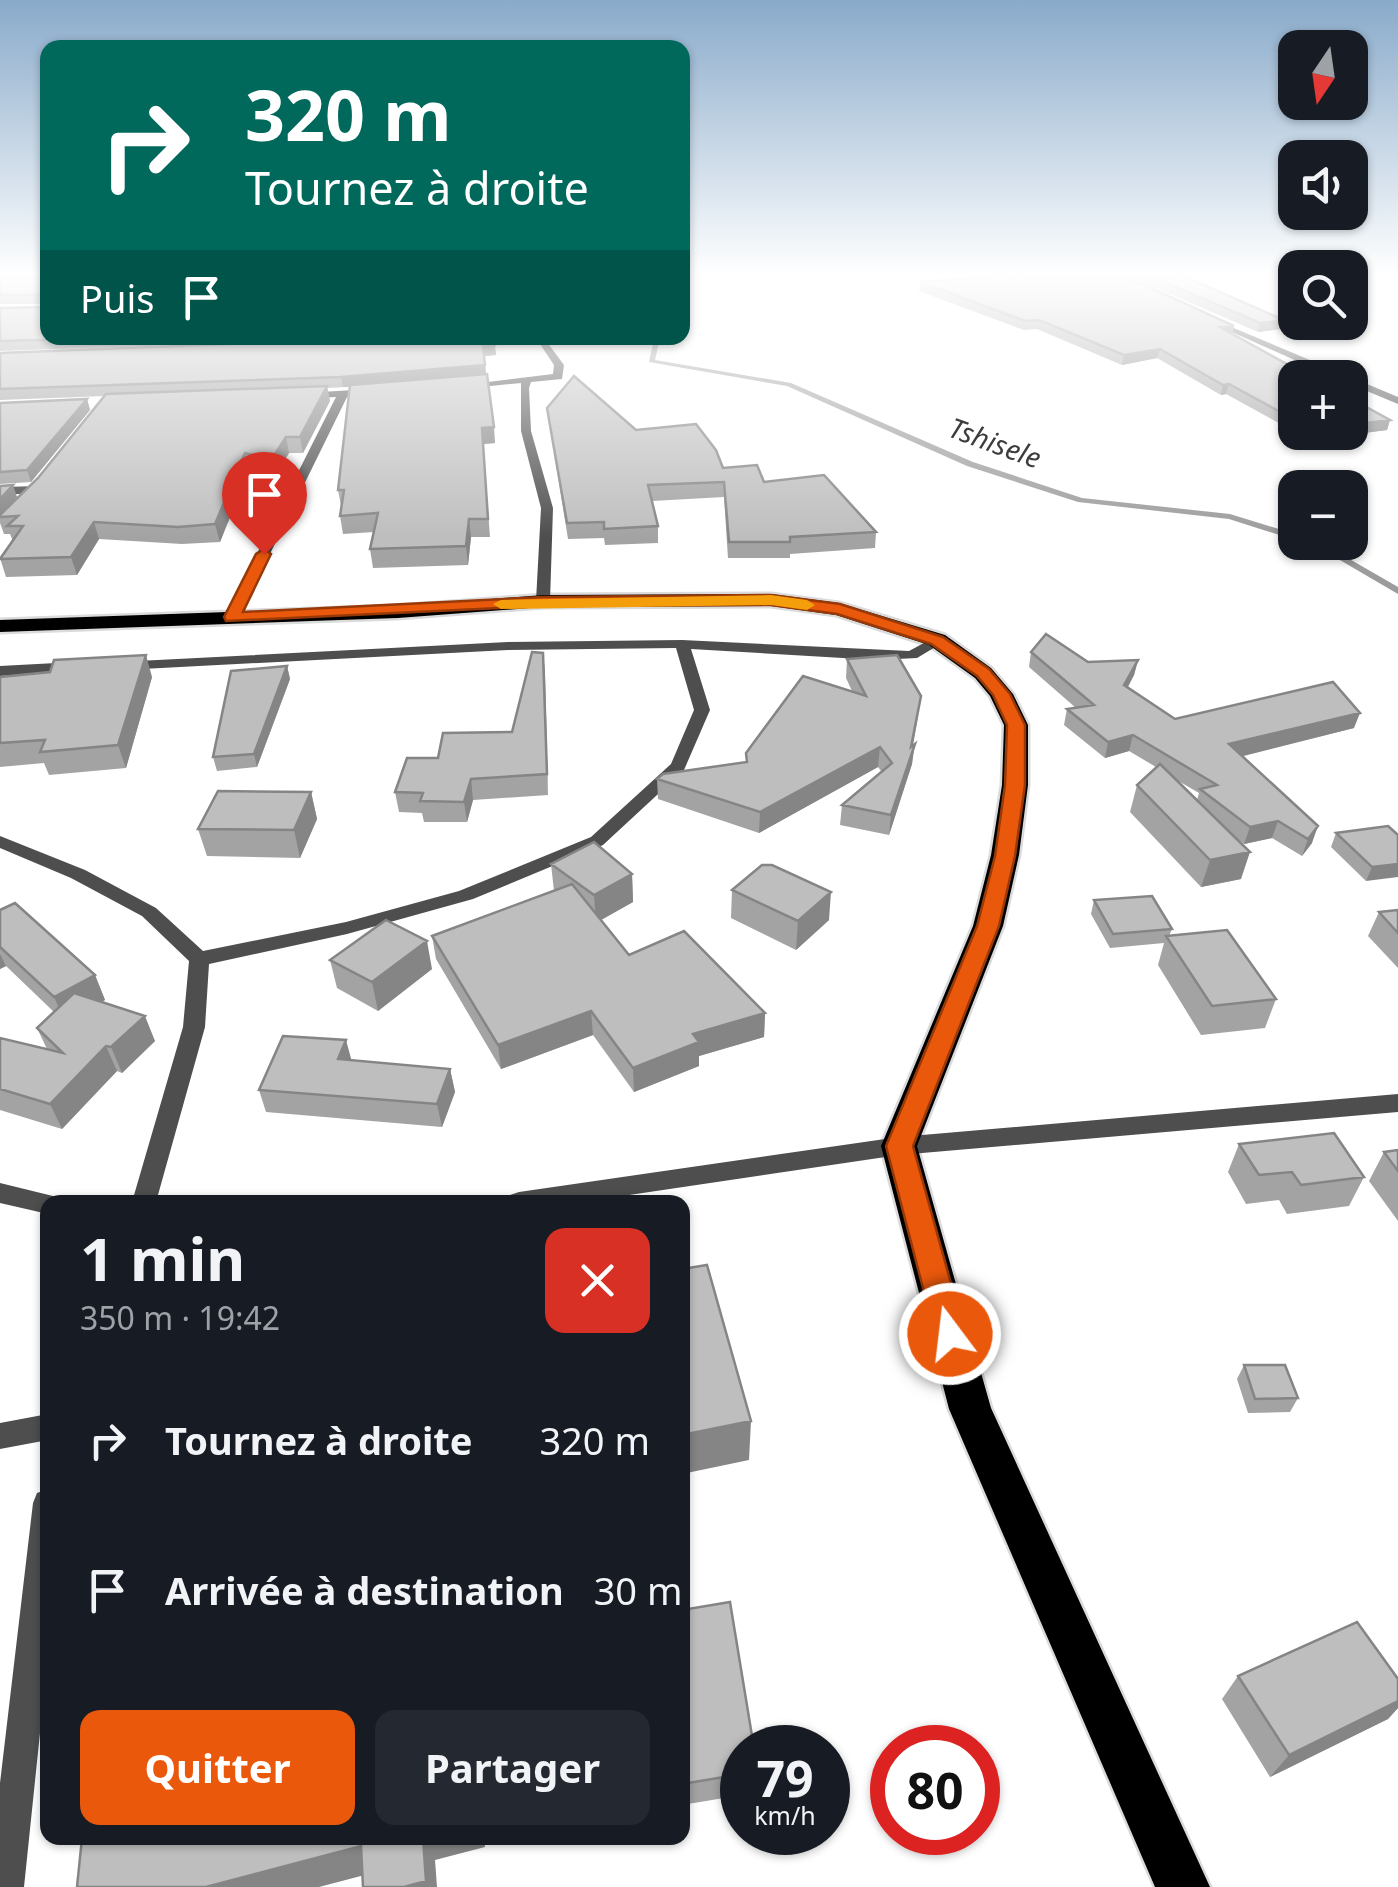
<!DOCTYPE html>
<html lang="fr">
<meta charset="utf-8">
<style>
:root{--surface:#171b24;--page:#242831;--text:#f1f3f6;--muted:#9ea1a6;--accent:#ea580c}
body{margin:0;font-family:"Noto Sans",sans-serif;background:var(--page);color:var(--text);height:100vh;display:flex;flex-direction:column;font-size:38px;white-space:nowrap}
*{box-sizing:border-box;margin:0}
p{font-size:32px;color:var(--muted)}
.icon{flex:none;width:55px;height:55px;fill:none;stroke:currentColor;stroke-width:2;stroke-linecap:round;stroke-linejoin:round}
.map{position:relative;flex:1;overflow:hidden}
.details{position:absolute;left:40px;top:1195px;width:650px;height:650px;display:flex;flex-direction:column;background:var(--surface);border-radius:20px;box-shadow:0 2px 8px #0004}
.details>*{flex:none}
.banner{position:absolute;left:40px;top:40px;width:650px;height:305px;border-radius:20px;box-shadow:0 2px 8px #0004;background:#00695c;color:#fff;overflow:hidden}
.needle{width:65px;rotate:193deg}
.buttons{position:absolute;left:1278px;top:30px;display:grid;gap:20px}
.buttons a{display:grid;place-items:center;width:90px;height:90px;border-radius:20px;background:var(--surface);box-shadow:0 2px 8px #0004;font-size:50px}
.speed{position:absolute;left:720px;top:1725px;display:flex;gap:20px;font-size:50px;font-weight:700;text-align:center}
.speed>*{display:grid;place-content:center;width:130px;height:130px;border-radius:50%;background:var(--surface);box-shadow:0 2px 8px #0004;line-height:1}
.speed small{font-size:25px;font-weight:400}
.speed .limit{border:15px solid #d22;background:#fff;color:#111}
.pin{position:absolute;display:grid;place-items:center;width:85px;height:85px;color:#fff;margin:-102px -42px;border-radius:50% 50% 50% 0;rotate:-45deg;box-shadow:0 0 10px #0007}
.pin .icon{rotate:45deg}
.me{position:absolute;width:110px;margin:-55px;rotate:345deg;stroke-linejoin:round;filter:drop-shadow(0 0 8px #0008)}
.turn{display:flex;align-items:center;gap:35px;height:210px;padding:0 40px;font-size:45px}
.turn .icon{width:130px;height:130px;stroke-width:2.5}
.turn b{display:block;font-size:70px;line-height:85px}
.then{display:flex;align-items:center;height:95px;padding:0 40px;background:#0003;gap:20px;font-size:38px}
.round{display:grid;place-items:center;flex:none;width:105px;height:105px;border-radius:20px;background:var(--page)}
.headline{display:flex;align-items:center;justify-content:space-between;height:170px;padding:0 40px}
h1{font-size:60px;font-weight:700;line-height:75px}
.action{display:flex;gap:20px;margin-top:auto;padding:20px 40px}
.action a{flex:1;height:115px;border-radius:20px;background:var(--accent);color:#fff;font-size:40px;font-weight:700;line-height:115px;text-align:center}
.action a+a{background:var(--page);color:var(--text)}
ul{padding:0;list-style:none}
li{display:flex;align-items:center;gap:30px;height:150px;padding:0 40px}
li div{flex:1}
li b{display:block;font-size:38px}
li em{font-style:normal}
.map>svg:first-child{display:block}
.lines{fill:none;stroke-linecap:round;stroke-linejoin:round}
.stream{fill:#9c9c9c;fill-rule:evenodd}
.highway-casing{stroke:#dbdbdb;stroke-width:5}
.street{fill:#4e4e4e;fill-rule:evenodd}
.highway{fill:#000;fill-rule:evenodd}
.wall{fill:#a3a3a3;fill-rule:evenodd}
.shaded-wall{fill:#858585}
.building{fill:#bebebe;stroke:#858585;stroke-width:2.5}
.route{fill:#ea580c;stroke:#983908;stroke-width:2.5}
.slow{fill:#f59e0b}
.labels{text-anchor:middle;stroke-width:8;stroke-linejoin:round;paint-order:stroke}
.far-water-label{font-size:28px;font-style:italic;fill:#3d3d3d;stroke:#fff}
</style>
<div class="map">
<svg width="1398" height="1887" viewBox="0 0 1398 1887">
<rect width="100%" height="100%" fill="#fff"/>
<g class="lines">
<path class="stream" d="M654,338H660L655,360L791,383L973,462L1082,498L1230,514L1295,534V540L1229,519L1078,502L967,466L787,386L649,362Z
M1309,542H1320L1398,587V594Z"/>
<g class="highway-casing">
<path id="highway" d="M771,594L839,603L945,635L991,668L1013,694L1028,725V785L1019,855L1003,926L917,1146L991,1408L1210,1887H1155L949,1409L881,1146L973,926L991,855L1002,785L1004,725L990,696L975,678L929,645L836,615L771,606L543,607L398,618L0,632V620L398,606L543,595Z"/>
</g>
<path class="street" d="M1205,316L1398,397V404L1350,384V378H1335L1205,320Z
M536,338H544L564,365L562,379L531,382L529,388L531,431L553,508L550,601L543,605L536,601L541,508L521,431V383L461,389L456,386L553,374L554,365Z
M373,389L377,394L347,397L239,617L227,620L225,617L336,397L302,399L297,396L302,393Z
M41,486L43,489L37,493L0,495V487Z
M937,636L944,640L942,643L917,658L877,660L691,649L710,710L684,770L603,845L473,899L347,934L209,964L205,1027L156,1202H132L183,1027L189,961L142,916L71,878L0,848V836L85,870L156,908L203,951L346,922L459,891L591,837L671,764L694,710L676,648L508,650L123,670L115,665L118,662L508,642L682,640L909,651Z
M75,662L80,664V670L0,676V666Z
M1398,1094V1112L899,1155L582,1202H507L510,1195L519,1192L899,1137Z
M0,1183L57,1197L60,1202H48V1214L0,1203Z
M48,1414V1440L0,1449V1423Z
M48,1489V1656L24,1887H0V1783L33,1503L37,1493Z"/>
<use href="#highway" class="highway"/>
</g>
<path class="wall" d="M0,274H48V338H493L496,355L484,356L495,443L483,444L490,537H471L468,565L373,568L370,549L374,532L343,534L340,516L341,506L338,490L349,387L327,388L330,401L303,453H289L274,477L249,470L220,542L182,544L99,539L77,575L6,577L0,558L13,541L10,534H4L0,523V486L17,497L38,478L105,396L0,400V353L317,340L0,351V308L45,307L46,304H0Z
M1124,274H1179L1281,329L1258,332Z
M920,282L1234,326L1232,334L1295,378V432L1226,394L1221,395L1157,358L1122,365L1037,329L1024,330L919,291Z
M87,399L90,410L31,482L0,484V403Z
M547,408L636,430L723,468L764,482L876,532L875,548L790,554V558H728L724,497L652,501L658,526V543L605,545L604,538L568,539Z
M1390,420L1387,430L1310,440L1296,432H1350Z
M1031,652L1088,662L1138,660L1134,675L1128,687L1175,719L1354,728L1241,756L1312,843L1302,856L1272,838L1244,844L1235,837L1241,879L1201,887L1130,812L1137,785L1156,767L1129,751L1105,758L1064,725L1067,709L1076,708L1029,667ZM1175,779L1199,793L1197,800Z
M543,653L548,795L473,800L467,822H424L422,813L399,812L395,792L438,758L512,732Z
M847,659L918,716L913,746L912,764L889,835L840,825L842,805L882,772L878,767L759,833L658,799L657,779L746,762V753L852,691L846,678Z
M287,666L290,679L257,767L217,771L213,757Z
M50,672L152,677L126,768L49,775L44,763L0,767V677Z
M311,792L317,819L300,858L207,856L198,829Z
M1336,833L1398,835L1366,881L1331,847Z
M551,864L632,874L633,902L600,920L629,955L765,1013L764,1037L699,1056V1066L634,1092L593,1035L501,1069L436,959L432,936L554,891Z
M732,890L829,920L796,950L731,918Z
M1094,900L1172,929L1169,936L1276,999L1265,1028L1201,1035L1158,965L1164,943L1110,948L1091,914Z
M0,910L95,975L105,1000L101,1002L155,1041L122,1073L117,1071L62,1129L0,1110V1038L47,1049L37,1028L54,1012L6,966L0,969Z
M1398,910V968L1368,936L1379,912Z
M330,960L432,969L378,1011L337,988Z
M351,1060L450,1069L455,1092L442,1127L266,1112L259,1090Z
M1239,1144L1364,1177L1349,1206L1287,1214L1279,1200L1246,1204L1228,1172Z
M1398,1150V1221L1369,1181L1384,1152Z
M1244,1365L1298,1398L1290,1412L1248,1413L1237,1379Z
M682,1610L742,1748V1795L682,1805Z
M1238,1676L1398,1679V1708L1388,1719L1270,1777L1222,1699Z"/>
<path class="shaded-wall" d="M1284,320L1281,329L1258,332L1260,323Z
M1234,326L1232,335L1220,327Z
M495,345L496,355L484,356L483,346Z
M1160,349L1157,358L1122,365L1124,355Z
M485,365L486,376L343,387L341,377Z
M1229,384L1226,394L1221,395L1223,385Z
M327,386L330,401L303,453L300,437Z
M87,399L90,410L31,482L27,470Z
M1390,420L1387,430L1310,440L1313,432H1350V425Z
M494,427L495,443L483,444L490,537L482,428Z
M286,437L289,453L274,477L271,460Z
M245,453L249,470L220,542L215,524Z
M13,485L17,497L0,516V499Z
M469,519L471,537L468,565L466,546Z
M94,522L99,539L77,575L71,557Z
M543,653L545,672L548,795L547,774Z
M146,655L152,677L126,768L118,745Z
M1138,660L1134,675L1120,701L1124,685Z
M287,666L290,679L257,767L254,754Z
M921,696L910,759L915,744L912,764L889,835L891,815L911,747Z
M1360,713L1354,728L1224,761L1229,744Z
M1133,735L1129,751L1105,758L1108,742Z
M880,747L878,767L759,833L760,812Z
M471,779L473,800L467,822L464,802Z
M311,792L317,819L300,858L294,830Z
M1278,821L1272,838L1244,844L1250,827Z
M1318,826L1312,843L1302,856L1308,839Z
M1250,852L1241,879L1201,887L1210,860Z
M1398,864V877L1366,881L1372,867Z
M632,874L633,902L596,923L594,895Z
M831,892L829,920L796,950L798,921Z
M427,941L432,969L378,1011L372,982Z
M0,954L6,966L0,969Z
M95,975L105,1000L65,1022L54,997Z
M591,1011L593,1035L501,1069L498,1045Z
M765,1013L764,1037L699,1056V1066L634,1092L633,1068L693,1034Z
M145,1016L155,1041L122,1073L111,1047Z
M346,1040L352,1062L338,1059Z
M106,1046L117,1071L62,1129L50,1104Z
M450,1069L455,1092L442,1127L437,1104Z
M751,1421L749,1460L682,1474V1435Z
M1398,1701V1708L1388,1719L1270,1777L1289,1755Z
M423,1838H484L485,1847L435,1860L437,1887H404Z
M361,1846L376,1872L319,1887H206Z"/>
<path class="building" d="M0,274H48V295H0Z
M1016,274H1121L1234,326L1220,327L1312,378H1295V420L1229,384L1223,385L1160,349L1124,355L1039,320L1025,321L920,282Z
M1146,274H1179L1284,320L1260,323Z
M48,296V338H101L0,341V308L45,307Z
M385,338H493L495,345L483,346L485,365L341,377L0,389V353Z
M487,374L494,427L482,428L488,519H469L466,546L370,549L378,513L340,516L344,490H338L350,385Z
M574,376L636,430L696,424L716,450L723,468L757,465L764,482L824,475L876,532L790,537V542H729L724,482L648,485L658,526L604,529V522L567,523L547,408Z
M327,386L300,437H286L271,460L245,453L215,524L178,527L94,522L71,557L0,559L23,526H7L18,516L0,517V515L38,478L106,394Z
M1350,398L1390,420L1350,425Z
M87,399L27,470L0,472V403Z
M13,485L0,499V486Z
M1046,634L1088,662L1138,660L1124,685L1175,719L1333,682L1360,713L1229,744L1318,826L1308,839L1278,821L1250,827L1200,789L1217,785L1133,735L1108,742L1067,709L1094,705L1031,652Z
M532,652L543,653L547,774L471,779L464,802L420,801L423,793L395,792L407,758H438L443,733L512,732Z
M146,655L118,745L40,752L45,740L0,743V677L50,672L54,660Z
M897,655L921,696L911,747L915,744L891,815L842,805L892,763L880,747L760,812L657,779L663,774L747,762L746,753L803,676L866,696L847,659Z
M287,666L254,754L213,757L231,671Z
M1160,764L1250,852L1210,860L1137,785Z
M218,791L311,792L294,830L198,829Z
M1388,826L1398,835V864L1372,867L1336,833Z
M594,842L632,874L594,895L551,864Z
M762,865H772L831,892L798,921L732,890Z
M572,884L629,955L684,931L765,1013L693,1034L699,1042L633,1068L591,1011L498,1045L432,936Z
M1152,896L1172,929L1113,934L1094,900Z
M15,903L95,975L54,997L0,947V910Z
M1398,910V933L1379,912Z
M386,920L427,941L372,982L330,960Z
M1227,930L1276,999L1212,1006L1166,936Z
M74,993L145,1016L111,1047L106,1046L50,1104L0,1089V1038L63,1053L37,1028Z
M283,1036L346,1040L338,1059L450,1069L437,1104L259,1090Z
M1334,1133L1364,1177L1301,1185L1292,1172L1259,1175L1239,1144Z
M1398,1150V1171L1384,1152Z
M707,1265L751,1421L682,1435V1269Z
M1244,1365H1285L1298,1398L1255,1399Z
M730,1602L754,1748H742V1774L682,1784V1610Z
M1357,1622L1398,1679V1701L1289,1755L1238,1676Z
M82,1838H423L426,1881L404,1887H363L361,1846L206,1887H77Z"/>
<linearGradient id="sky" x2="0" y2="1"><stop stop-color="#89aaca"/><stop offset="0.51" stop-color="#fff"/><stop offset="1" stop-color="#fff" stop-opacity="0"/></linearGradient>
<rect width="1398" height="538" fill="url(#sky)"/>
<path class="route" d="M264,549L271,554L243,612L543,597L771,595L840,604L943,637L989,669L1010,694L1025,725V785L1015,856L999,926L913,1146L965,1334L961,1344L950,1347L939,1344L935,1334L886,1146L977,926L995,856L1005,785L1007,725L993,695L977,676L931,644L837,614L771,605L543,606L226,621L224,617L256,554Z"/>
<path class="slow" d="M771,595L807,600L815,605L807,610L771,605L501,609L493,604L501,600Z"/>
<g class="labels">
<g class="far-water-label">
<text transform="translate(995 443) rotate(20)" y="10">Tshisele</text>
</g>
</g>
</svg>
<div class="buttons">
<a><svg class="needle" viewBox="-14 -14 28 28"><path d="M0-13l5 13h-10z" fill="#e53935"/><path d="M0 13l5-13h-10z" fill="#9ea1a6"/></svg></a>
<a><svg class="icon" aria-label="sound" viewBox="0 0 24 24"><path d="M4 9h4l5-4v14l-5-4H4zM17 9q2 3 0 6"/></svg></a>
<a><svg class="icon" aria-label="search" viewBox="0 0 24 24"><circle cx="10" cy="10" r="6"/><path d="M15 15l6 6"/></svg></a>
<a>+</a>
<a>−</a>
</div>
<div class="speed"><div>79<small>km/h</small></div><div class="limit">80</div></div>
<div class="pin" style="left:264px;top:554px;background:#d93025"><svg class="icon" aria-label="arrive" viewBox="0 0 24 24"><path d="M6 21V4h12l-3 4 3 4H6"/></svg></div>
<svg class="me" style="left:950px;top:1334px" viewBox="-20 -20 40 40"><circle r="17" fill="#ea580c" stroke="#fff" stroke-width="3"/><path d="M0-11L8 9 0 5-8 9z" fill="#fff"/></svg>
<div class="banner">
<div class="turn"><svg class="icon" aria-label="right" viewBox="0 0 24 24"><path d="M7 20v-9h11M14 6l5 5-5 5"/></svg><div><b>320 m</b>Tournez à droite</div></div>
<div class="then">Puis<svg class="icon" aria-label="arrive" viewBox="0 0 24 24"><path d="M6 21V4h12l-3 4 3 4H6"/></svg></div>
</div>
<section class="details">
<div class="headline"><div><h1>1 min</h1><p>350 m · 19:42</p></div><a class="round" style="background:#d93025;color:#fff"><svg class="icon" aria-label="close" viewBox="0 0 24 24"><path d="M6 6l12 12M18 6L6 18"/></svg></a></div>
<ul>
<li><svg class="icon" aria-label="right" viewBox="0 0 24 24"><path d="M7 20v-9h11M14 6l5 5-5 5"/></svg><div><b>Tournez à droite</b></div><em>320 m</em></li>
<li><svg class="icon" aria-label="arrive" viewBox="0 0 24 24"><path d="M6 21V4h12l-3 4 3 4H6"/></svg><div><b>Arrivée à destination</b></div><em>30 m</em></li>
</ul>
<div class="action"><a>Quitter</a><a>Partager</a></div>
</section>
</div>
